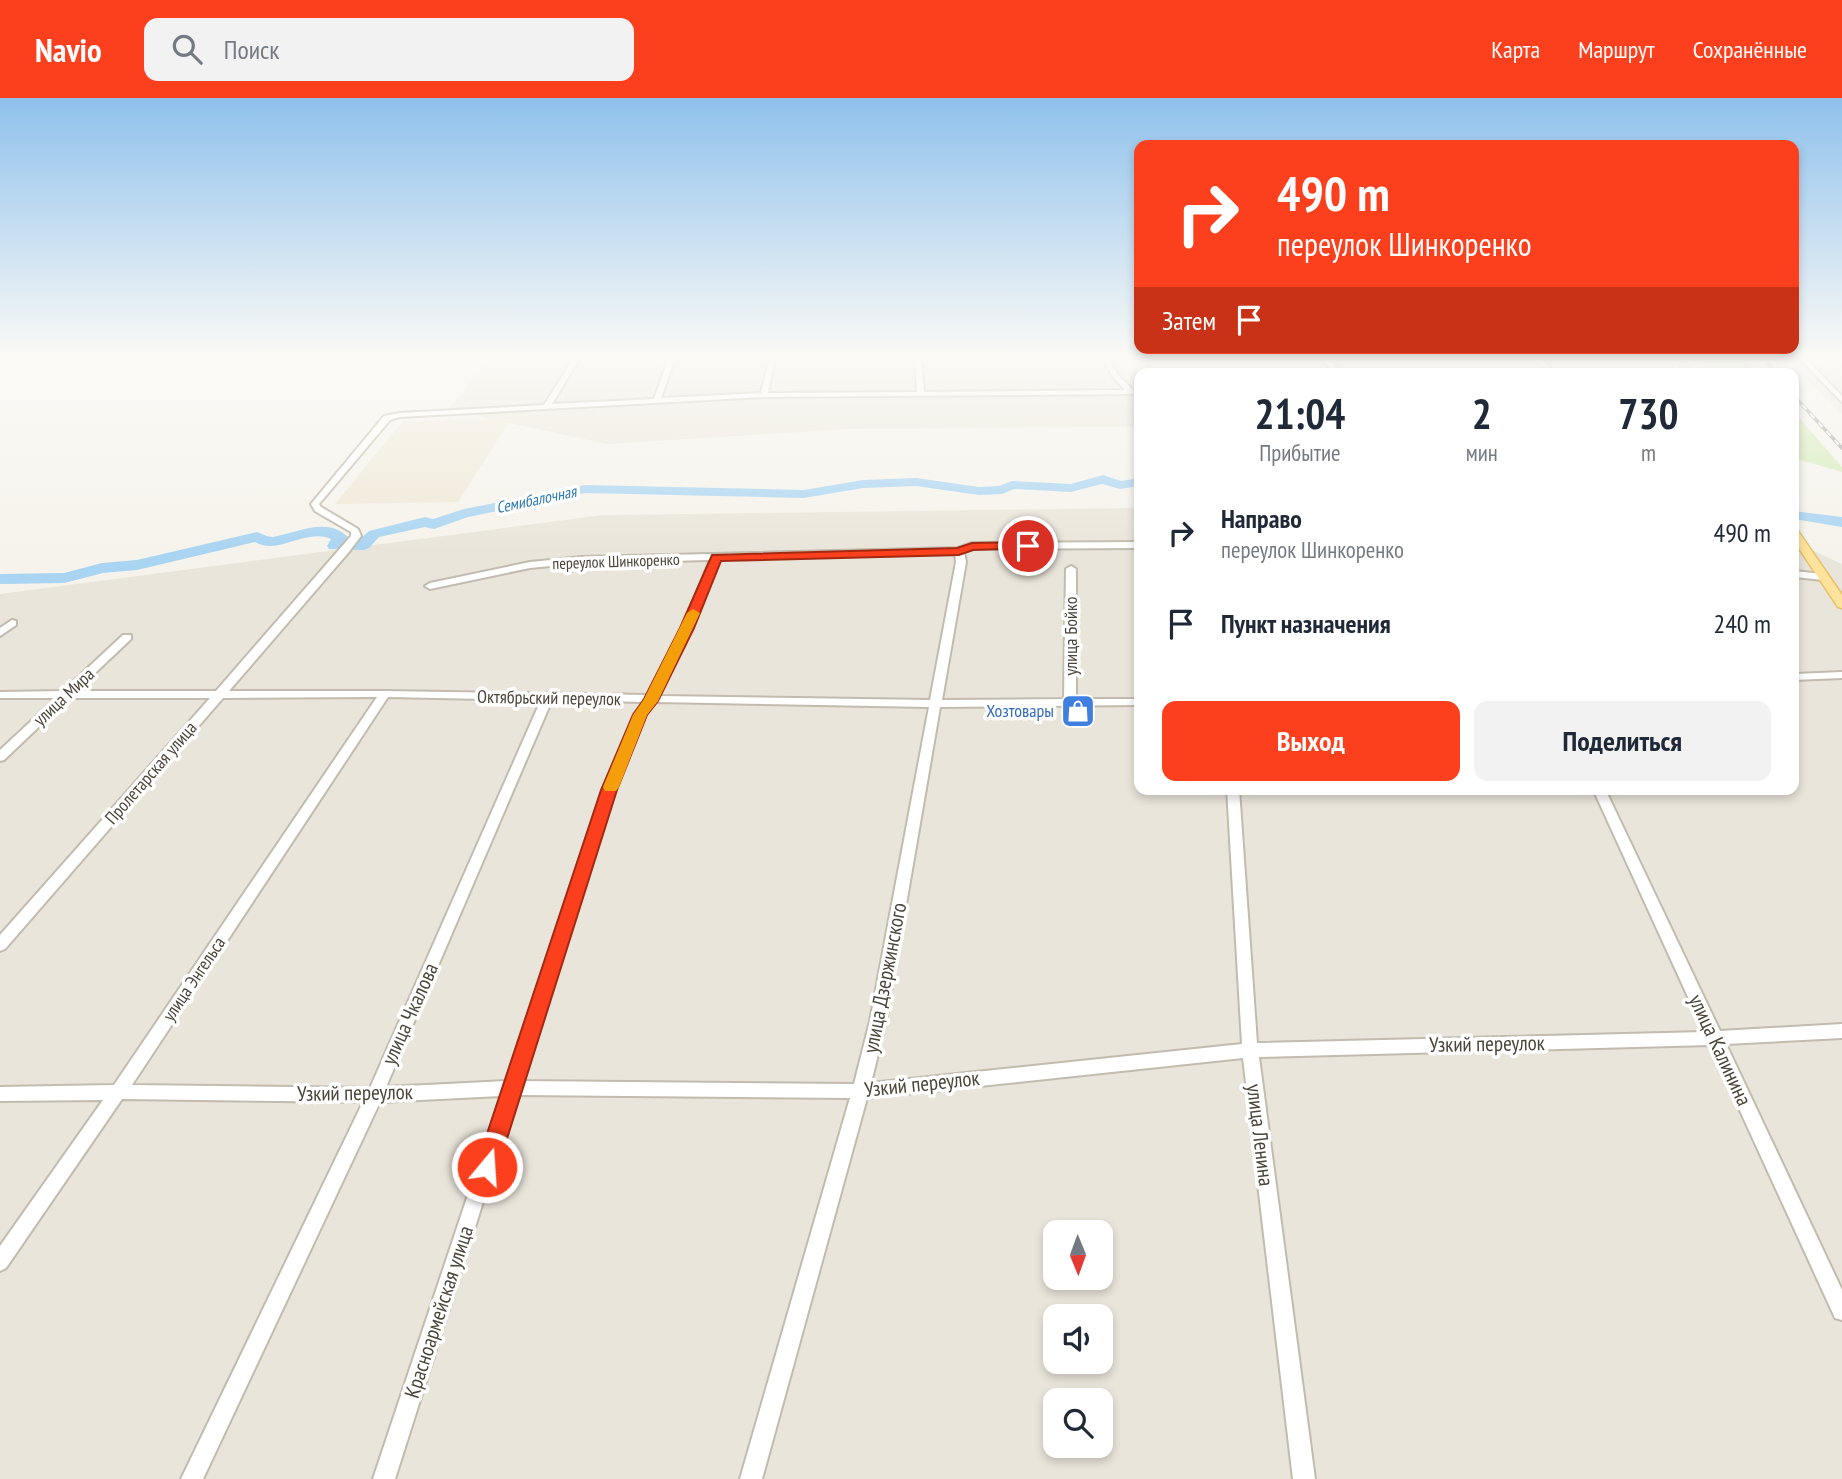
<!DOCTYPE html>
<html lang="ru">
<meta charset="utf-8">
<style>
:root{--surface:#fff;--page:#f2f2f3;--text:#1f2937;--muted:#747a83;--accent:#fc3f1d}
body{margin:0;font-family:"PT Sans Narrow",sans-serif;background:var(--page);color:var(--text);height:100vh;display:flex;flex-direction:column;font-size:26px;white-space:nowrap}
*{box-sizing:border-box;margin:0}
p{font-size:23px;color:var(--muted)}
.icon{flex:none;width:38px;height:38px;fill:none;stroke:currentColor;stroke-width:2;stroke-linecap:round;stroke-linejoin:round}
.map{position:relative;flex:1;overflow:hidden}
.side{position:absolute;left:1134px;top:270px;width:665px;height:427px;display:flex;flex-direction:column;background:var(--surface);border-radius:14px;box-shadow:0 4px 10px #0003}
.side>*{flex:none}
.guide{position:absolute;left:1134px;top:42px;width:665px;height:214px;border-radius:14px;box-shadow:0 4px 10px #0003;background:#fc3f1d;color:#fff;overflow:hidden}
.needle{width:46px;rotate:179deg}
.fabs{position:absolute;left:1043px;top:1122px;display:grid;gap:14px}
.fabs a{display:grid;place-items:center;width:70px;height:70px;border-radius:14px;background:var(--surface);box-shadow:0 4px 10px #0003;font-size:35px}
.pin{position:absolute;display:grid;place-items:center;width:60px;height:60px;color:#fff;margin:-30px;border:4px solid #fff;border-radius:50%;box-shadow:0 2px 7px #0007}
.me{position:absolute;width:77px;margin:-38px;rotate:18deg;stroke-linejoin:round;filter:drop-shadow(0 0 5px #0008)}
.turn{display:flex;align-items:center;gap:24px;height:147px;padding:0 28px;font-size:32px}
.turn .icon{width:91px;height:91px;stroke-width:2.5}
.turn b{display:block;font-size:49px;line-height:60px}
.then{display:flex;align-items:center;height:66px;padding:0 28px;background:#0003;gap:14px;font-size:26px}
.eta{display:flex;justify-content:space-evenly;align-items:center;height:119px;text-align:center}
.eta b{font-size:42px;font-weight:600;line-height:49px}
.cta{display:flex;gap:14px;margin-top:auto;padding:14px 28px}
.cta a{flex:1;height:80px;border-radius:14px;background:var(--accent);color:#fff;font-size:28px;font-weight:600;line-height:80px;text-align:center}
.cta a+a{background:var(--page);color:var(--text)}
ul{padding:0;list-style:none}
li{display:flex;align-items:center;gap:21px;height:91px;padding:0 28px}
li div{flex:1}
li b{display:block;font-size:26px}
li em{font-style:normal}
header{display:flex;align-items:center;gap:42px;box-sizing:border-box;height:98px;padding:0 35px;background:var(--accent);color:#fff}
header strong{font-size:33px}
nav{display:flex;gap:38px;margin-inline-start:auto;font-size:24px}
.search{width:490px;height:63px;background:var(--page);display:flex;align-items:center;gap:18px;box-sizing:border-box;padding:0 24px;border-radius:14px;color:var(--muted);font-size:26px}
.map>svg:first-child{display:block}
.residential{fill:#eae5da;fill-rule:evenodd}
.education{fill:#efe8d6}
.green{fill:#d2eab5}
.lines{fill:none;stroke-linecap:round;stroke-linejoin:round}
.river{fill:#a9d4f2;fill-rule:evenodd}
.minor-casing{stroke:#c2bbae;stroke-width:4}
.major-casing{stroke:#e6c16a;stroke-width:3}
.minor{fill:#fff;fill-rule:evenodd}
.major{fill:#ffe39c;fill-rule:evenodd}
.rail-casing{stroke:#9a9a9a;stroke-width:3.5}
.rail{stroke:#fff;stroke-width:2;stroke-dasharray:6;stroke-linecap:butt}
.route{fill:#fc3f1d;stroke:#a42913;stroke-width:2}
.slow{fill:#f59e0b}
.labels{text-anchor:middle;stroke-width:7;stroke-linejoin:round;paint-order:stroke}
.far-water-label{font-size:16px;font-style:italic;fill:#2e7ab2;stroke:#fff}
.far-street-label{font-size:16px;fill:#4b4439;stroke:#fff}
.street-label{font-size:18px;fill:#4b4439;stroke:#fff}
.shop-label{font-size:18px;fill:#366cbe;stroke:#fff;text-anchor:end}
.near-street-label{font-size:21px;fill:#4b4439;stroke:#fff}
</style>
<header>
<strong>Navio</strong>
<div class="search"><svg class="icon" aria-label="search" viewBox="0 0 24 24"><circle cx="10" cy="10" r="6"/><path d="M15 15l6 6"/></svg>Поиск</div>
<nav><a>Карта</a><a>Маршрут</a><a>Сохранённые</a></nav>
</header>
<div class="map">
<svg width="1842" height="1381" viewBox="0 0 1842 1381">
<rect width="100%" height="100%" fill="#f6f3ec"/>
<path class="residential" d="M489,260H1670L1680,275H1139V329L849,331L607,346L448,312Z
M1785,260H1842V316Z
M1139,410V691H1794V444L1842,466V1381H0V496L603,417ZM1055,1134H1101V1180H1055ZM1055,1218H1101V1264H1055ZM1055,1302H1101V1348H1055Z"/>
<path class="education" d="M511,321L458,404L335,406L403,323Z"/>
<path class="green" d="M1698,260H1746L1759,275H1708Z
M1794,314L1842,369V374L1794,360Z"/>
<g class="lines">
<path class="river" d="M1103,377L1121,383L1139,380V388L1120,391L1102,386L1071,394L1014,391L1002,396L979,397L916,388L863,390L804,400L585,395L468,419L434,431L425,429L379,439L369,450L363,452L329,451L327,448L331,441C305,430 278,458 255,444L137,472L103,475L64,485L0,486V476L64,475L102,465L137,462L257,434C263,436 267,439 273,439C296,435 328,418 348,439L346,443L359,442L369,433L425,419L433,421L464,411L585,387L804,392L863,382L916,380L979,389L999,388L1012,383L1071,386Z
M1794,413L1842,419V429L1794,421Z"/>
<g class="minor-casing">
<path id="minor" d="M574,260H580L552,306L654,301L669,260H675L661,300L761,295L769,260H775L768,295L917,294L915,260H921L924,294L1125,292L1113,279L1103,260H1109L1118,277L1133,292H1139V296L764,299L400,319L390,322L319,406L321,409L358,431L361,438L348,455L229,593H385L648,597L682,530L710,462L582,465L530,470L430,491L425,488L430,485L530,464L582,459L958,450L972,445L1139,444V450L973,451L964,454L966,464L942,602L1064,601L1066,471L1071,468L1076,471V601H1139V607L940,609L886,923L871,985L1242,946L1227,691H1239L1257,945L1704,934L1593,691H1605L1720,933L1842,926V940L1726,946L1842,1192V1222L1835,1220L1710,947L1259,959L1315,1381H1293L1243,960L867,1000L762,1381H740L850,1000L517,997L395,1381H373L501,998L380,1004L203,1381H181L363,1004L122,1001L6,1170L0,1173V1148L103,1002L0,1003V989L114,987L377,599L223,600L5,851L0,853V837L210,600H69L4,662L0,663V652L56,600H0V594L63,593L123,537H131V541L76,593H216L351,438V434L315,413L311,406L384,318L400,315L544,307ZM955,456L956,464L930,602L659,598L692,530L720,461ZM388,599L541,602L370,990L132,987ZM552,602L644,604L634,616L603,692L506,983L386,989ZM656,604L929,609L870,923L854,986L522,983L615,692L645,617Z
M1322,260H1328L1340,275H1333Z
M1533,260H1540L1556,275H1549Z
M1799,260H1805L1842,298V304Z
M1794,473L1823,476L1828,479L1823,482L1794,479Z
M12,522L16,523V527L0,538V530Z
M1842,574V580L1794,582V576Z"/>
</g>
<g class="major-casing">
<path id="major" d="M1676,260H1684L1693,275H1684Z
M1794,432L1798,433L1842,497V510L1838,509L1794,443Z"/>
</g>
<use href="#minor" class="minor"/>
<use href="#major" class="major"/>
<g class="rail-casing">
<path id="rail" d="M1763,260L1777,275
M1794,298L1842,350"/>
</g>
<use href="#rail" class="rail"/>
</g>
<linearGradient id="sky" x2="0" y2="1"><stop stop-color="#8fc1ec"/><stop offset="0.57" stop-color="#fbfaf6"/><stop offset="1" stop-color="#fbfaf6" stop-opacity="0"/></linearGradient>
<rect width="1842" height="453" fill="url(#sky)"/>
<path class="route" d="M1028,444L1034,448L1032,450L973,452L959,457L721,463L694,530L658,603L647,617L617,692L498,1069L495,1076L487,1079L479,1076L476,1069L601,692L633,617L644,601L680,530L712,457L957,450L972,445Z"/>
<path class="slow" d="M693,511L700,515L658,603L647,617L619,689L616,693H605L603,689L633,617L644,601L687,515Z"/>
<defs>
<g id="shop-square" transform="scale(1.75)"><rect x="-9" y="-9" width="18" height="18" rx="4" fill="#3f7fe0" stroke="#fff"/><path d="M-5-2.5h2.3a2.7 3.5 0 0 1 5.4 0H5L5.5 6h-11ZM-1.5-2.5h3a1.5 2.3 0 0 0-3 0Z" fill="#fff"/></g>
</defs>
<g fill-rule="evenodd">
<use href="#shop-square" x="1078" y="613"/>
</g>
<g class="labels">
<g class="far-water-label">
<text transform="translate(536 401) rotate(-12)" y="6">Семибалочная</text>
</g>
<g class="far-street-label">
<text transform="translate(616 463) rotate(-2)" y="6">переулок Шинкоренко</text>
</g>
<g class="street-label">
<text transform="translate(1071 538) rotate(-90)" y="6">улица Бойко</text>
<text transform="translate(64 599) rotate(-43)" y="6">улица Мира</text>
<text transform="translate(549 600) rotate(1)" y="6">Октябрьский переулок</text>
<text transform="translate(151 675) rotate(-49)" y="6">Пролетарская улица</text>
<text transform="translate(194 881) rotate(-56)" y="6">улица Энгельса</text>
</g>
<g class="shop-label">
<text x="1054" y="619">Хозтовары</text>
</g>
<g class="near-street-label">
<text transform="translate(885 880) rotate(-79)" y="7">улица Дзержинского</text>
<text transform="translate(410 916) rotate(-66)" y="7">улица Чкалова</text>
<text transform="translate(1487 946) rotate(-1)" y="7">Узкий переулок</text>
<text transform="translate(1720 952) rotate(65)" y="7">улица Калинина</text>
<text transform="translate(922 986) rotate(-6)" y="7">Узкий переулок</text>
<text transform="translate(355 995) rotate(-1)" y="7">Узкий переулок</text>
<text transform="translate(1260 1037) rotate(83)" y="7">улица Ленина</text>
<text transform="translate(439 1214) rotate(-72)" y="7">Красноармейская улица</text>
</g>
</g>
</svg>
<div class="fabs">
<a><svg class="needle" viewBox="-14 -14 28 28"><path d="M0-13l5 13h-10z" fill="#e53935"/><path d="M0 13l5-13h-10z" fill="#747a83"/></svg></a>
<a><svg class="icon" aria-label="sound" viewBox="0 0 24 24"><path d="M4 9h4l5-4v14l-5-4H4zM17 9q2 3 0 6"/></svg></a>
<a><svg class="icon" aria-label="search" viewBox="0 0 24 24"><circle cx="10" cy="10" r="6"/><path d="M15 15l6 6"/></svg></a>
</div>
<div class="pin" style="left:1028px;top:448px;background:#d93025"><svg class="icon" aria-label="arrive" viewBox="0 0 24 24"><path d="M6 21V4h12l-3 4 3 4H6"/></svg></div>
<svg class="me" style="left:487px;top:1069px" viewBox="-20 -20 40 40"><circle r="17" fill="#fc3f1d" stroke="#fff" stroke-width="3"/><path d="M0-11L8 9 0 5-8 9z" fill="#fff"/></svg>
<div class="guide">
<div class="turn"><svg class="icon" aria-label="right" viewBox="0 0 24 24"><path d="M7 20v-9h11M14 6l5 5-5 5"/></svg><div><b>490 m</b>переулок Шинкоренко</div></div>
<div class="then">Затем<svg class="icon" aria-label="arrive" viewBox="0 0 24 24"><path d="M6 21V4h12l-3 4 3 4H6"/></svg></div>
</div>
<section class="side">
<div class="eta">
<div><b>21:04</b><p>Прибытие</p></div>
<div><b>2</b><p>мин</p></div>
<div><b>730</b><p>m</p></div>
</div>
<ul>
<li><svg class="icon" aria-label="right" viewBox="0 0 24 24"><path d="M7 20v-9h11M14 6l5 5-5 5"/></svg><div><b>Направо</b><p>переулок Шинкоренко</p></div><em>490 m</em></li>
<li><svg class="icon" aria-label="arrive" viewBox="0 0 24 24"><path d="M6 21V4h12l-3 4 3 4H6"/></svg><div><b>Пункт назначения</b></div><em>240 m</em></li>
</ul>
<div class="cta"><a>Выход</a><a>Поделиться</a></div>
</section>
</div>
